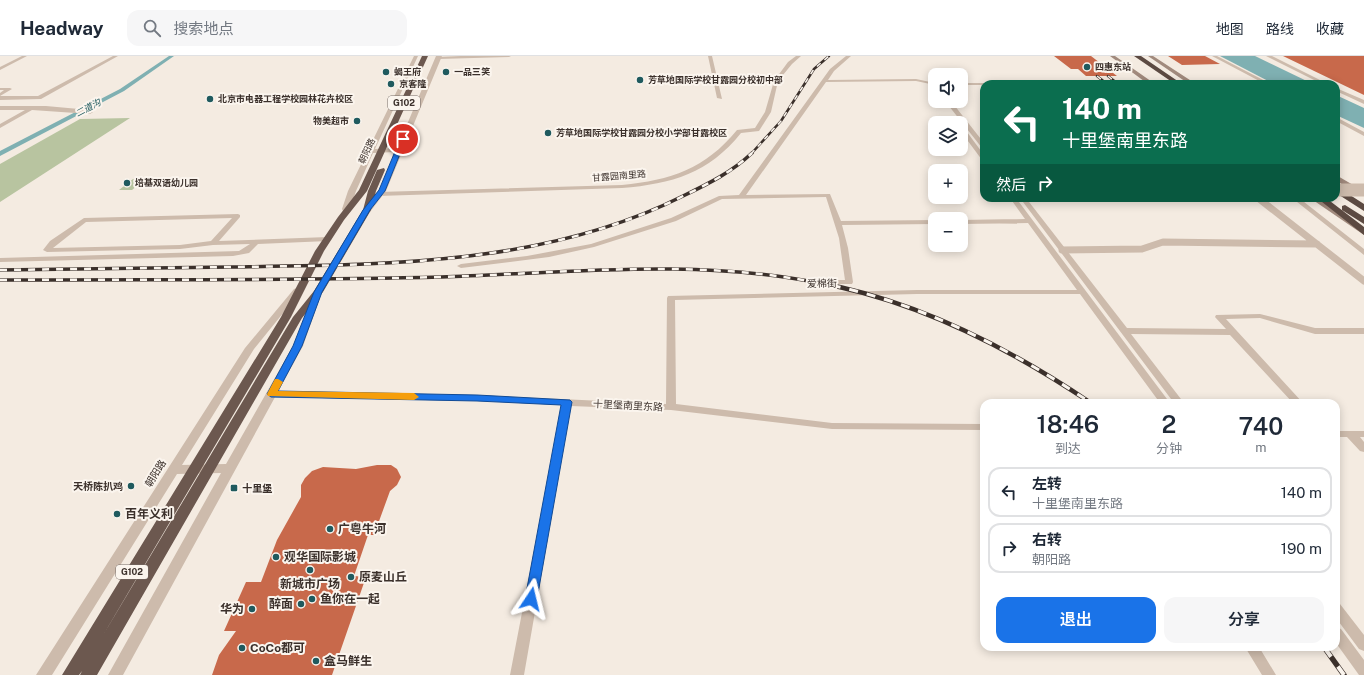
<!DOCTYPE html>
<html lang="zh">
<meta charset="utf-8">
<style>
:root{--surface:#fff;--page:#f6f6f7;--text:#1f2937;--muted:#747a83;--line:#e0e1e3;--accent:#1a73e8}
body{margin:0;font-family:"Public Sans","Noto Sans SC",sans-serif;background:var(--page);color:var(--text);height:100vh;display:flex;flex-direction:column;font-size:15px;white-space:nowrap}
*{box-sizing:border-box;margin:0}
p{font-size:13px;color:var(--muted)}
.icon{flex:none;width:22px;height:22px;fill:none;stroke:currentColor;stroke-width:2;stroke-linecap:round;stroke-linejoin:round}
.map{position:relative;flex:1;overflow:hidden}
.details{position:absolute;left:980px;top:343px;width:360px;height:252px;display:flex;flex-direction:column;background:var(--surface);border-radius:12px;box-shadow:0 2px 10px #0003}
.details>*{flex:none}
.hud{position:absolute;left:980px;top:24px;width:360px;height:122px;border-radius:12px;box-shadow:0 2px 10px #0003;background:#0b6e4f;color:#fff;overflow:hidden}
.controls{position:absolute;left:928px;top:12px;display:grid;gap:8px}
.controls a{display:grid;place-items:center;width:40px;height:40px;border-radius:8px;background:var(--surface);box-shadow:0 2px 10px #0003;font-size:20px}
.pin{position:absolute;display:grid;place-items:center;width:34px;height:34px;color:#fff;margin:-17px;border:2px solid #fff;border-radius:50%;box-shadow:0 1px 4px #0007}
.me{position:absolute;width:44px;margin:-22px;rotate:10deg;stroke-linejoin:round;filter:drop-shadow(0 0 3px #0008)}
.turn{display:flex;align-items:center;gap:14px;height:84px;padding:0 16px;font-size:18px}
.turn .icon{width:52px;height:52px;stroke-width:2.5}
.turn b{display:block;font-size:28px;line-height:34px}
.then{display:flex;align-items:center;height:38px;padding:0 16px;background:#0003;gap:8px;font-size:15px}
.eta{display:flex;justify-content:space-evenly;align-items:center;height:68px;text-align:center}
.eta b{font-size:24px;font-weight:600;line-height:28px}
.action{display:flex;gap:8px;margin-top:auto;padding:8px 16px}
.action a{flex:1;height:46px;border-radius:12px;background:var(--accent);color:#fff;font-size:16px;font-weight:600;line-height:46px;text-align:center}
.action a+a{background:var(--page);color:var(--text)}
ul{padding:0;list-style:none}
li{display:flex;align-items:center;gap:12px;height:50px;margin:0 8px 6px;padding:0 8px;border:2px solid var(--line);border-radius:12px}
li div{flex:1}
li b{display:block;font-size:15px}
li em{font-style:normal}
header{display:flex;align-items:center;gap:24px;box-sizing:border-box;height:56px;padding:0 20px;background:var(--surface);border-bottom:1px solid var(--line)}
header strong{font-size:19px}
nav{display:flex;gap:22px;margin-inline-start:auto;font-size:14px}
.search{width:280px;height:36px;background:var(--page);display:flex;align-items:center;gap:10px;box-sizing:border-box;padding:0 14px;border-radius:12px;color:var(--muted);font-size:15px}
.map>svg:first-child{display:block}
.green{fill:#b8c4a0}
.water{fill:#7fb0b2}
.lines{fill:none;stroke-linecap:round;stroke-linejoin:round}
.canal{fill:#7fb0b2;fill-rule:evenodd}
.building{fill:#c8694b}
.minor{fill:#cdbbac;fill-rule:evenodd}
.tertiary{fill:#cdbbac;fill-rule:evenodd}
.secondary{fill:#a18a7d;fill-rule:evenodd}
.trunk{fill:#6c584f;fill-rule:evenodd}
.motorway{fill:#5c4a42;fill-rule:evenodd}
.rail-far3-casing{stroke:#3b302b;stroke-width:2.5}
.rail-far2-casing{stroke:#3b302b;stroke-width:3.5}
.rail-far1-casing{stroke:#3b302b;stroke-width:4.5}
.rail-casing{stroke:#3b302b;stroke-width:5.5}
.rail-far3{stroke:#fbf5ee;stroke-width:1.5;stroke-dasharray:5;stroke-linecap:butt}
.rail-far2{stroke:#fbf5ee;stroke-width:2.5;stroke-dasharray:7;stroke-linecap:butt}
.rail-far1{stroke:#fbf5ee;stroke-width:3;stroke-dasharray:9;stroke-linecap:butt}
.rail{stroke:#fbf5ee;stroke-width:4;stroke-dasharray:12;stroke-linecap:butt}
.minor-bridge{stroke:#cdbbac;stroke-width:7}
.route{fill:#1a73e8;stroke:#114b97}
.slow{fill:#f59e0b}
.poi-dot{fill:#1f5a5e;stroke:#fbf5ee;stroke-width:1.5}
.labels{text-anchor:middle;stroke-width:4;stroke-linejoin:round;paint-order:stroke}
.far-poi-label{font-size:9px;font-weight:bold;fill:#3b302b;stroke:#fbf5ee;text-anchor:start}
.shield{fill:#fbf5ee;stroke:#756b66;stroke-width:1}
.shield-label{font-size:9px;font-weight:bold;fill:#3b302b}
.far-water-label{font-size:9px;font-style:italic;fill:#1f5a5e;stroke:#fbf5ee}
.far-street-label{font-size:9px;fill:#3b302b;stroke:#fbf5ee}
.street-label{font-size:10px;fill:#3b302b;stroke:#fbf5ee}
.poi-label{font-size:10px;font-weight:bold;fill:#3b302b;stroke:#fbf5ee;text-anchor:end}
.near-poi-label{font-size:12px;font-weight:bold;fill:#3b302b;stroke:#fbf5ee;text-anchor:start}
</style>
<header>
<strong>Headway</strong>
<div class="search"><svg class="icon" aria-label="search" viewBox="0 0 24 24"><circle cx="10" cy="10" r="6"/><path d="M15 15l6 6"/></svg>搜索地点</div>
<nav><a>地图</a><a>路线</a><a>收藏</a></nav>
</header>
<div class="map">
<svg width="1364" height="619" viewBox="0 0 1364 619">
<rect width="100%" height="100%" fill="#f4ebe1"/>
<path class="green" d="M130,62L0,146V108L80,63Z
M146,122L132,134H119L133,123Z"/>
<path class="water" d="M1220,0H1255L1313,28H1274Z
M1336,39L1364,52V72L1336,59Z"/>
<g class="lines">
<path class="canal" d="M169,0H174L124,35L0,100V95L120,33Z"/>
</g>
<path class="building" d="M1054,0H1091L1117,20H1086L1078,13H1071Z
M1168,0H1205L1220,8L1182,9Z
M1283,0H1364V39Z
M377,409H391L397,413L401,421L397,429L390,435L374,479H368L354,520L366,521L332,619H212L219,599L236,575H224L246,526H261L277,484L301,441V429L305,422L312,415L323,411L356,413Z"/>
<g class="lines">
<path class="minor" d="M22,0H27L0,14V11Z
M113,0H118L41,43L0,44V37L4,34H0V32H10L12,33L0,40H38Z
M461,0H511L509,1L438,3L436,2L438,1Z
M708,0H712L722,43L717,42Z
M796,0H801L792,8L778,25L771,56L759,75L741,77C709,117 672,128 622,132L378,140L375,138L378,136L622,129C671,124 705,113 737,74L755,72L765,56L774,25L788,6Z
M846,0H851L834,15L828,24L916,23L935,27V29L916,25L826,26L746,139L830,138L841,165L935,164V168L842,169L848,192L853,226L852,228H824L820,226L824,224H845L839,182L826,141L722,143L676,165L594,191L549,201L461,212L457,210L461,208L527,200L591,188L671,162L719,140L739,139L830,13Z
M1212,0H1217L1271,28H1265Z
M1266,0H1272L1328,28H1322Z
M961,27H1075L1077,28H984V29H961Z
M1336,32L1364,44V48L1336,35Z
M945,45H951L984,87V93L982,92Z
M0,50H46L90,54L93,56L90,58L32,54L0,72V68L25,54H0Z
M1336,61L1364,76V80L1336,65Z
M963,76H967L984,99V105L982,104L962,77Z
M1010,142H1016L1170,347H1160L1080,238H917L675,244L676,348L832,367L984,368V374L832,373L671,354L571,350L524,619H510L562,349L477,345L271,341L266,338L271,335L477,339L666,348L667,242L668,240L917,234H1077L1028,167L961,168V164L1025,163Z
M1020,142H1026L1127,272L1226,273L1215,261L1216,259L1260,258L1315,272H1364V278H1315L1260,262L1226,263L1303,347H1293L1230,279L1131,278L1184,347H1174Z
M1292,142H1299L1364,193V199Z
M238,158L240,159V161L219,185L328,181L332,183L328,185L258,188L249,197L233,200L0,206V202L239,195L250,188L213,189L180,193L47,196L43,194L50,185L84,162ZM232,162L211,185L180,189L53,192L86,166Z
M1336,375H1364V381H1360L1364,386V396L1360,395L1347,381H1336Z
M1336,547L1340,548L1364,579V595L1359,593L1336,562Z
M1336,571L1341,573L1364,604V619H1359L1336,587Z
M1245,591H1259L1276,619H1262Z"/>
<path class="tertiary" d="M414,0H418L375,93L397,92L436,0H442L386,135L370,156H364L363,154L379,135L395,96L373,97L356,135L350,153L346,155H343L342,153L348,135Z
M297,232L301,235L254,293L182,409L226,408L293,290L314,236L315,234H321L322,236L303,290L123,619H108L221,417L177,418L52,619H36L245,292L294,233Z"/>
<path class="secondary" d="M1110,0H1115L1155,28H1148Z
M1148,0H1153L1196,28H1189Z
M1336,119L1360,133V137H1354L1336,124Z
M1310,142H1319L1364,173V179Z"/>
<path class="trunk" d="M422,0H428L367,135L344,164L324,195L291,261L102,581L293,261L314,235L363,154L368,135L377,114L384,112L385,114L376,135L371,154L323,236L302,262L97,619H80L82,615L79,619H62L281,261L315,195L338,161L359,134Z"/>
<path class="motorway" d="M1134,0H1141L1182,28H1175Z
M1336,130L1364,148V155L1336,137Z
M1317,142H1326L1364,171V179Z
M1345,149L1364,161V168L1342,154V150Z"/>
<g class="rail-far3-casing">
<path id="rail-far3" d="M1097,20L1107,28
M1108,20L1118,28
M751,98L781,65L814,13L829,0"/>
</g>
<g class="rail-far2-casing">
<path id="rail-far2" d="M0,214C77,213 153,212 230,211C381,209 544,210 683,140C708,128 732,116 752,97
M0,224C147,223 294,225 441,221C567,217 695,202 819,227"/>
</g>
<g class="rail-far1-casing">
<path id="rail-far1" d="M814,226C914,243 1008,291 1091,347"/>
</g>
<g class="rail-casing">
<path id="rail" d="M1324,591L1344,619"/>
</g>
<use href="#rail-far3" class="rail-far3"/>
<use href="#rail-far2" class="rail-far2"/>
<use href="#rail-far1" class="rail-far1"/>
<use href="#rail" class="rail"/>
<path class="minor-bridge" d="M1336,131H1364
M1336,137H1364
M1258,142L1364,225
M1062,194L1142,193L1163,186L1317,188"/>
</g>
<path class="route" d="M401,81L406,83L385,135L370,154L322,236L302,290L278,335L477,339L570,344L572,346L537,543L536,547L531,549L527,547L525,543L561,349L477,345L271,341L267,338L293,290L314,236L363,154L379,134Z"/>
<path class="slow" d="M275,323H278L283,326L278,335L414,337L419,341L414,344L268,340L267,338Z"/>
<g class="poi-dot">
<circle cx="1087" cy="11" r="4"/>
<circle cx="386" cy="16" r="4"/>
<circle cx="446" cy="16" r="4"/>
<circle cx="640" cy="24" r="4"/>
<circle cx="391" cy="28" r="4"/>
<circle cx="210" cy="43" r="4"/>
<circle cx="357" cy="65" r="4"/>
<circle cx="548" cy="77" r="4"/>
<circle cx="127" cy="127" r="4"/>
<circle cx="131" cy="430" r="4"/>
<rect x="230" y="428" width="8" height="8" rx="2"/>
<circle cx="117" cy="458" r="4"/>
<circle cx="330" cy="473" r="4"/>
<circle cx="276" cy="501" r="4"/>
<circle cx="310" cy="514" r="4"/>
<circle cx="351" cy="521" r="4"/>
<circle cx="312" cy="543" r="4"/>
<circle cx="301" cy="548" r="4"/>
<circle cx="252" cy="553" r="4"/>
<circle cx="242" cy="592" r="4"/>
<circle cx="316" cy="605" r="4"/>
</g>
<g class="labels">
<g class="far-poi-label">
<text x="1095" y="14">四惠东站</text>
<text x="394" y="19">蝎王府</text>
<text x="454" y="19">一品三笑</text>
<text x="648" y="27">芳草地国际学校甘露园分校初中部</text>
<text x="399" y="31">京客隆</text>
<text x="218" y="46">北京市电器工程学校园林花卉校区</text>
<text x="349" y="68" text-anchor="end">物美超市</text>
<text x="556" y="80">芳草地国际学校甘露园分校小学部甘露校区</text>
<text x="135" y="130">培基双语幼儿园</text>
</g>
<g class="shield">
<rect x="388" y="40" width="32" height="14" rx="3"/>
<rect x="116" y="509" width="32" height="14" rx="3"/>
</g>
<g class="shield-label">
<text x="404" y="50">G102</text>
<text x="132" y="519">G102</text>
</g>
<g class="far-water-label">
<text transform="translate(88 52) rotate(-28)" y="3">二道沟</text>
</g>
<g class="far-street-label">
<text transform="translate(367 95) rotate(-65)" y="3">朝阳路</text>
<text transform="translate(619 120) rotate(-5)" y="3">甘露园南里路</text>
</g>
<g class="street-label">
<text transform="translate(822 227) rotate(-1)" y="4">爱棉街</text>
<text transform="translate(628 349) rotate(3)" y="4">十里堡南里东路</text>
<text transform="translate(155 417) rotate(-58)" y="4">朝阳路</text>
</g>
<g class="poi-label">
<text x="123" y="434">天桥陈扒鸡</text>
<text x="242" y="436" text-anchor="start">十里堡</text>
</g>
<g class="near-poi-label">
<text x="125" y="462">百年义利</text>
<text x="338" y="477">广粤牛河</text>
<text x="284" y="505">观华国际影城</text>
<text x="359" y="525">原麦山丘</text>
<text x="310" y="532" text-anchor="middle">新城市广场</text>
<text x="320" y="547">鱼你在一起</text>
<text x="293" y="552" text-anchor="end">醉面</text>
<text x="244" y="557" text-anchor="end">华为</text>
<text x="250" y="596">CoCo都可</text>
<text x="324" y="609">盒马鲜生</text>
</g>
</g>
</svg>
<div class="controls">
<a><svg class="icon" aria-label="sound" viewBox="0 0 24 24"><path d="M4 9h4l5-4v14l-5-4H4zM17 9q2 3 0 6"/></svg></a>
<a><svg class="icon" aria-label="layers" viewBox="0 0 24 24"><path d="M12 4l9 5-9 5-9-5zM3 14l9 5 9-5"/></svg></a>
<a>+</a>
<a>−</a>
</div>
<div class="pin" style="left:403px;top:83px;background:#d93025"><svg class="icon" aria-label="arrive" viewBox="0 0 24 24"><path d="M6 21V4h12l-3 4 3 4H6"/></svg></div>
<svg class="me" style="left:531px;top:543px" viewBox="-20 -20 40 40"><path d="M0-17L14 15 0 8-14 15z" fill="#1a73e8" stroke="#fff" stroke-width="4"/></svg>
<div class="hud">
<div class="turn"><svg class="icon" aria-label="left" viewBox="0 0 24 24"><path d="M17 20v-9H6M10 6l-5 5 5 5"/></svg><div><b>140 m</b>十里堡南里东路</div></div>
<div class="then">然后<svg class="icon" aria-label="right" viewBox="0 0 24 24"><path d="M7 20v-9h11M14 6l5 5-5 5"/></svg></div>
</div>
<section class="details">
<div class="eta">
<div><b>18:46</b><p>到达</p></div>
<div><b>2</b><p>分钟</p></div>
<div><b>740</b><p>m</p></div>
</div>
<ul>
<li><svg class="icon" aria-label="left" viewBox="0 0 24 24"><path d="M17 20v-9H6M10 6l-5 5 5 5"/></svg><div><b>左转</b><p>十里堡南里东路</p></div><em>140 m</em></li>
<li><svg class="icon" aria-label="right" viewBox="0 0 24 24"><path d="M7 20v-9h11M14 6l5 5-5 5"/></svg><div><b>右转</b><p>朝阳路</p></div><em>190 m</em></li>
</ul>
<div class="action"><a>退出</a><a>分享</a></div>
</section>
</div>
